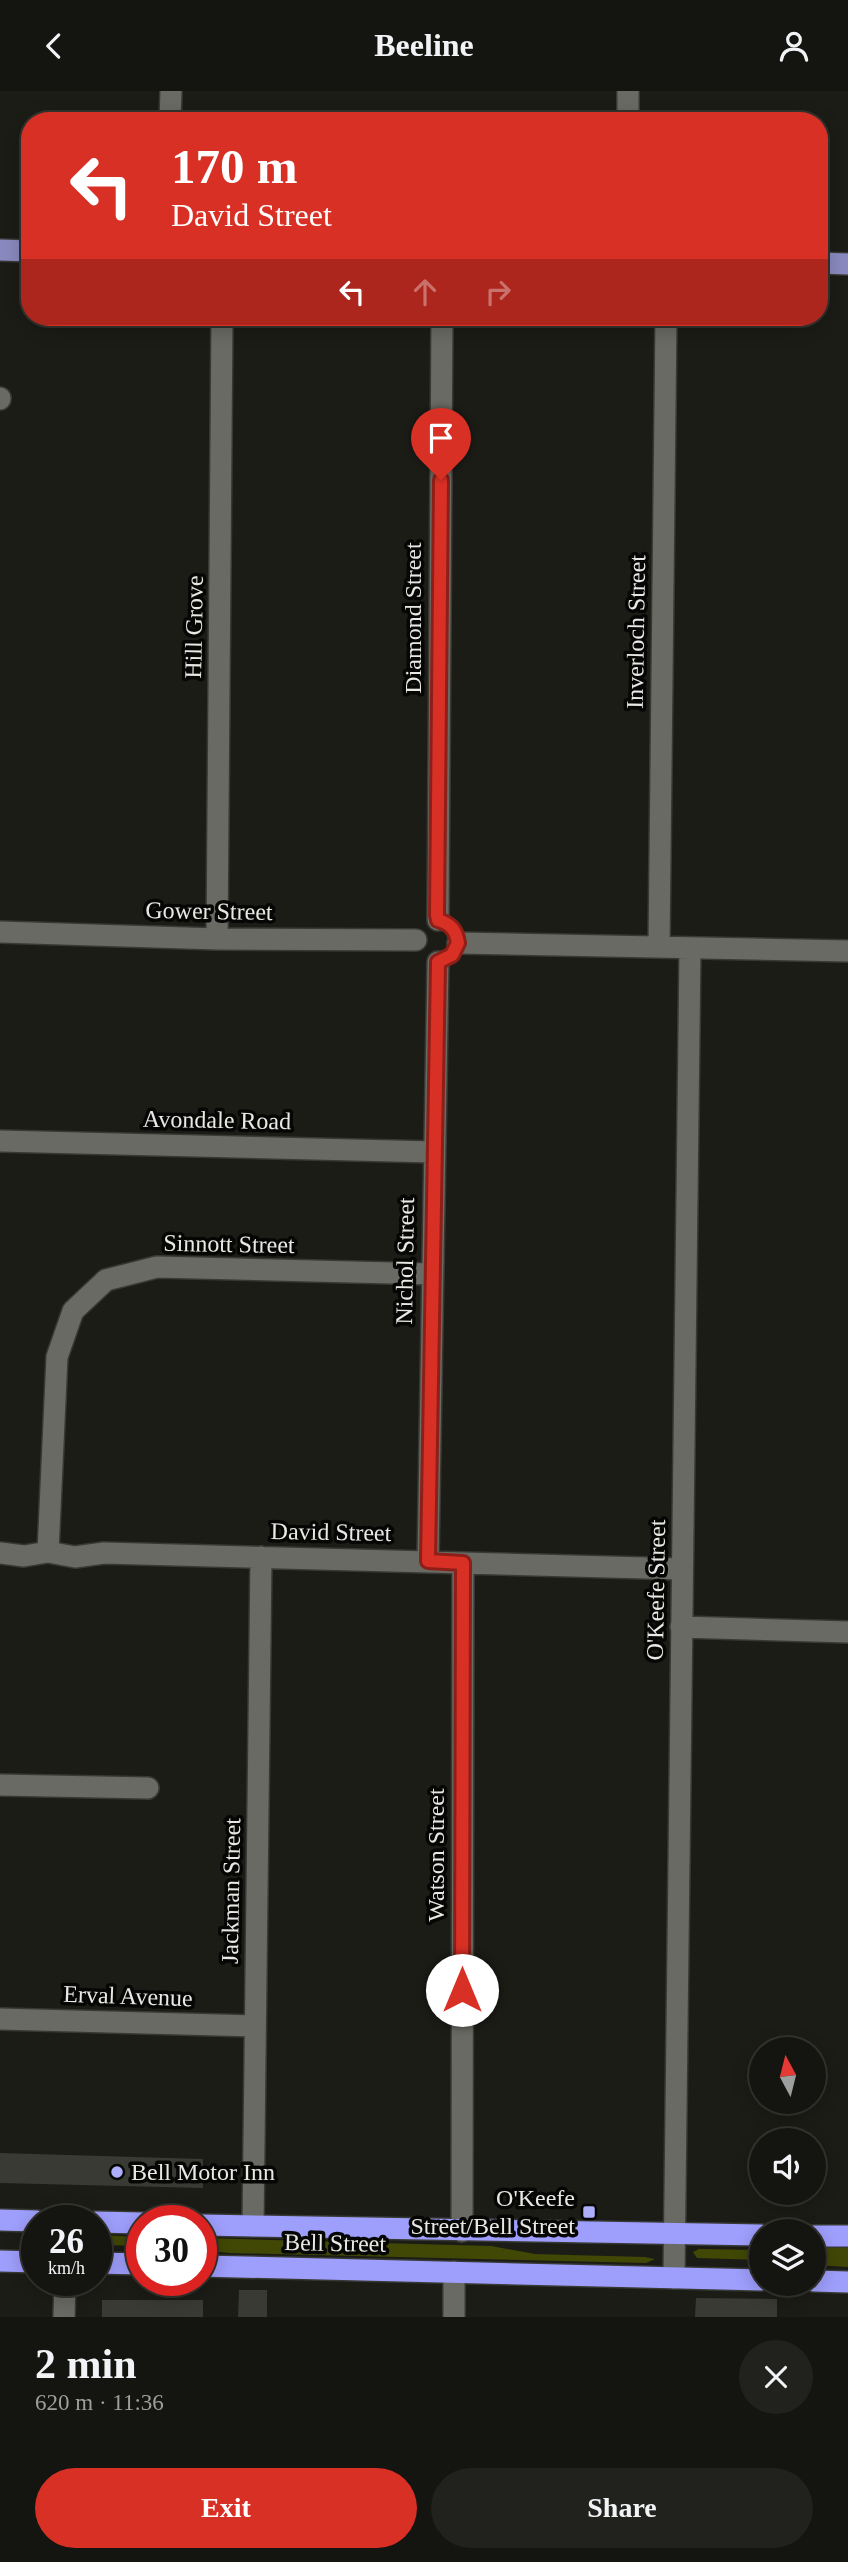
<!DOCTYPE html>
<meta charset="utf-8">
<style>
:root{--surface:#141510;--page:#21221e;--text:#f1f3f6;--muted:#9d9f9f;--line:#333430;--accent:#d93025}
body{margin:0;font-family:Georgia,serif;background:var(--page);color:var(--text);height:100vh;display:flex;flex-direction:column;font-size:26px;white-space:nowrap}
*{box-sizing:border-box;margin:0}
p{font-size:23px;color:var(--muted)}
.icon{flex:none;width:38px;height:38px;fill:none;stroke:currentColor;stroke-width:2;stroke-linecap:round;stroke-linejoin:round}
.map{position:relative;height:2226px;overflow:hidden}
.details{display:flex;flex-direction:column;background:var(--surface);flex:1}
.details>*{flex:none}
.banner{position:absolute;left:21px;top:21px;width:807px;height:214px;border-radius:28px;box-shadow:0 4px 18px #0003,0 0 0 2px var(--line);background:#d93025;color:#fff;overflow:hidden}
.needle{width:46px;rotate:353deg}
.controls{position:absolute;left:749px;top:1946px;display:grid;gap:14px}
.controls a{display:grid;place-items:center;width:77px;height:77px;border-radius:50%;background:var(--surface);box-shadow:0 4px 18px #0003,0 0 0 2px var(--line);font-size:35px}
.speed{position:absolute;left:21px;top:2114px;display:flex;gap:14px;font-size:35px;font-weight:700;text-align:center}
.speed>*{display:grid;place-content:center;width:91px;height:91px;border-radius:50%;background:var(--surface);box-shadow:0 4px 18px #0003,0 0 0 2px var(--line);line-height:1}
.speed small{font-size:18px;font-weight:400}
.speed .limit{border:10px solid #d22;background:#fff;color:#111}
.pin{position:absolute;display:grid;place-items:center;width:60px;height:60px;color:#fff;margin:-72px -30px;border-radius:50% 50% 50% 0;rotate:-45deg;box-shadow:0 0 7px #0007}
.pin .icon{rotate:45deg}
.me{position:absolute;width:77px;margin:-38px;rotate:0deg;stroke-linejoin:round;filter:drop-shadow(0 0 5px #0008)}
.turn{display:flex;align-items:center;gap:24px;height:147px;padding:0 35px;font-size:32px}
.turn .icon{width:91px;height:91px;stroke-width:2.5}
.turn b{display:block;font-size:49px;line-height:60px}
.lanes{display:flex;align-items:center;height:66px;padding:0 35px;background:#0003;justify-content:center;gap:35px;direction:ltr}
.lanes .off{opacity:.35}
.round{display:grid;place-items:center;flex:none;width:74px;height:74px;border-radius:37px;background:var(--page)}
.overview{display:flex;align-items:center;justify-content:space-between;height:119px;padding:0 35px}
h1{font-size:42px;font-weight:700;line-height:52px}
.action{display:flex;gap:14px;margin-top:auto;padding:14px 35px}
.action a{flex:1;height:80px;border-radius:42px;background:var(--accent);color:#fff;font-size:28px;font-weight:700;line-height:80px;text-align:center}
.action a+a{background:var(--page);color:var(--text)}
header{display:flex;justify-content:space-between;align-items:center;height:91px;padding:0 35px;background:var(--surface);font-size:32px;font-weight:700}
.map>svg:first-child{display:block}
.green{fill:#414704}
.building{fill:#393a33}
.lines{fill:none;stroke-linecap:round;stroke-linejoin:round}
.minor-casing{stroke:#383935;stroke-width:24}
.major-casing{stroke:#383935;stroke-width:24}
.highway-casing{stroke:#383935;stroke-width:24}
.minor{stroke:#696a63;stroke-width:21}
.major{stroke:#8989bf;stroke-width:21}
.highway{stroke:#9e9efc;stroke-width:21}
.route-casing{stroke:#8d1f18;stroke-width:18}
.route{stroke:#d93025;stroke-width:12}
.poi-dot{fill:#adaffb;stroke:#060605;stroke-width:2.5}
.labels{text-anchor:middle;stroke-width:7;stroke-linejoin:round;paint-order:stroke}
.street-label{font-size:24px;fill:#e8e9e5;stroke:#060605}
.poi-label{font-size:24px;fill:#e8e9e5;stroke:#060605;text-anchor:start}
</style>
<header><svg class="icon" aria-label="back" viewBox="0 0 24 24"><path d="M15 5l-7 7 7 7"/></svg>Beeline<svg class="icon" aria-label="person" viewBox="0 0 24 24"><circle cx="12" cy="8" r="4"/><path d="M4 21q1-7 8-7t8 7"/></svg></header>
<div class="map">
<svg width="848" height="2226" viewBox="0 0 848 2226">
<rect width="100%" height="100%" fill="#1b1c16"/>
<path class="green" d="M98,2144L142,2146V2155L100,2154L96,2152Z
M201,2147L491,2155L535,2163L645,2166L655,2168L646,2172L229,2162L201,2159Z
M841,2155L848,2156V2176L814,2174V2157Z
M699,2158L761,2159V2169L697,2167L693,2161Z"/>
<path class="building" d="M0,2062L203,2068V2097L0,2092Z
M239,2199H267V2226H238Z
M696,2207L777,2208V2226H695Z
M102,2209H203V2226H102Z"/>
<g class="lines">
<g class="minor-casing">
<path id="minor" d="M170,30L171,0
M628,30V0
M0,308V307
M438,829L442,226
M0,841L217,848L416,849
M217,848L222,226
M458,852L848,860
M659,856L666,226
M0,1050L433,1061
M48,1461L57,1266L73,1220L106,1189L157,1176L431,1183
M0,1462L24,1465L48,1461L75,1466L104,1462L682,1478
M428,1470L438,871
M681,1536L848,1541
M0,1694L148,1697
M0,1928L255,1935
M253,2135L261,1466
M462,2140L463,1472
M454,2181V2226
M674,2187L690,857
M64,2226L65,2189"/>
</g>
<g class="major-casing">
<path id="major" d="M0,159L30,160
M819,172L848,173"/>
</g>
<g class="highway-casing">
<path id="highway" d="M0,2129L37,2130
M96,2131L142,2132
M201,2134L761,2144
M814,2145H848
M0,2170L37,2171
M96,2172L142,2173
M201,2175L761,2189
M814,2190L848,2191"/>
</g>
<use href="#minor" class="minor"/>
<use href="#major" class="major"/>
<use href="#highway" class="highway"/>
</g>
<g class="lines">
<g class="route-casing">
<path id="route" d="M441,389L437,824L438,829C451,833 456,839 458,852L452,864L438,871V873L428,1470L463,1472L462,1899"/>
</g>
<use href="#route" class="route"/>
</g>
<g class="poi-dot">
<circle cx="117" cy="2081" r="7"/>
<rect x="582" y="2114" width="14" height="14" rx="3.5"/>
</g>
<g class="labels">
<g class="street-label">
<text transform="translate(413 527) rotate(-90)" y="8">Diamond Street</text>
<text transform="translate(194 536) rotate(-89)" y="8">Hill Grove</text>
<text transform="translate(636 541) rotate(-89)" y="8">Inverloch Street</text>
<text transform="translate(209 820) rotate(1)" y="8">Gower Street</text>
<text transform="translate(217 1029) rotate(1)" y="8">Avondale Road</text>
<text transform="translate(229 1153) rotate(1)" y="8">Sinnott Street</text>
<text transform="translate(405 1170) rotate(-89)" y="8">Nichol Street</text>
<text transform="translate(331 1441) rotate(1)" y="8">David Street</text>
<text transform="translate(656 1499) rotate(-89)" y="8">O'Keefe Street</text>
<text transform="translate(436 1764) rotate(-90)" y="8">Watson Street</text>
<text transform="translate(231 1800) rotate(-89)" y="8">Jackman Street</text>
<text transform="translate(128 1905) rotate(2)" y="8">Erval Avenue</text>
<text transform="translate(335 2152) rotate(1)" y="8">Bell Street</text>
</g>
<g class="poi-label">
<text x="131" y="2089">Bell Motor Inn</text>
<text x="575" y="2115" text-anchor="end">O'Keefe<tspan x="575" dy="28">Street/Bell Street</tspan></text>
</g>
</g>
</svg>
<div class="controls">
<a><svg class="needle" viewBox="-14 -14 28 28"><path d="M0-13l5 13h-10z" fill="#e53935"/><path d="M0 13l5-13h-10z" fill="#9d9f9f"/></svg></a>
<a><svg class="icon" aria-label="sound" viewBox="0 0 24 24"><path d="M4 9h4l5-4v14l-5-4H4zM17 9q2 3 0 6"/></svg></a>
<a><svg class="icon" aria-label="layers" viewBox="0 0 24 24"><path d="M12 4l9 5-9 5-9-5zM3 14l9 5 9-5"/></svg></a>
</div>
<div class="speed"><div>26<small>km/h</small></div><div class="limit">30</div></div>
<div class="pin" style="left:441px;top:389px;background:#d93025"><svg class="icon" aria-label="arrive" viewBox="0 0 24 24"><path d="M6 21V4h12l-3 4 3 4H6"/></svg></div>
<svg class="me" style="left:462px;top:1899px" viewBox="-20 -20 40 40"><circle r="19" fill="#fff"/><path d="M0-13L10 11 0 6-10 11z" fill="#d93025"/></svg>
<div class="banner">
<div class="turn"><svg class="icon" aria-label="left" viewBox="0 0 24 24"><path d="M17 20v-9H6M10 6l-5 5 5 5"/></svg><div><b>170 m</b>David Street</div></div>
<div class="lanes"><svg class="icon" aria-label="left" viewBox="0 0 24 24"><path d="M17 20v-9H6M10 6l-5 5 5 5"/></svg><svg class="icon off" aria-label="ahead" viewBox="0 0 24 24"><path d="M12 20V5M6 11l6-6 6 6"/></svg><svg class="icon off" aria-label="right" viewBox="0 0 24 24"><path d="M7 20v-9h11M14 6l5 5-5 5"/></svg></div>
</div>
</div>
<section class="details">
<div class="overview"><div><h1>2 min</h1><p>620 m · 11:36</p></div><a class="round"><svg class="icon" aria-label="close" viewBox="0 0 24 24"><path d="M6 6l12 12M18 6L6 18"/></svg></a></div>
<div class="action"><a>Exit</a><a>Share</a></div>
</section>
